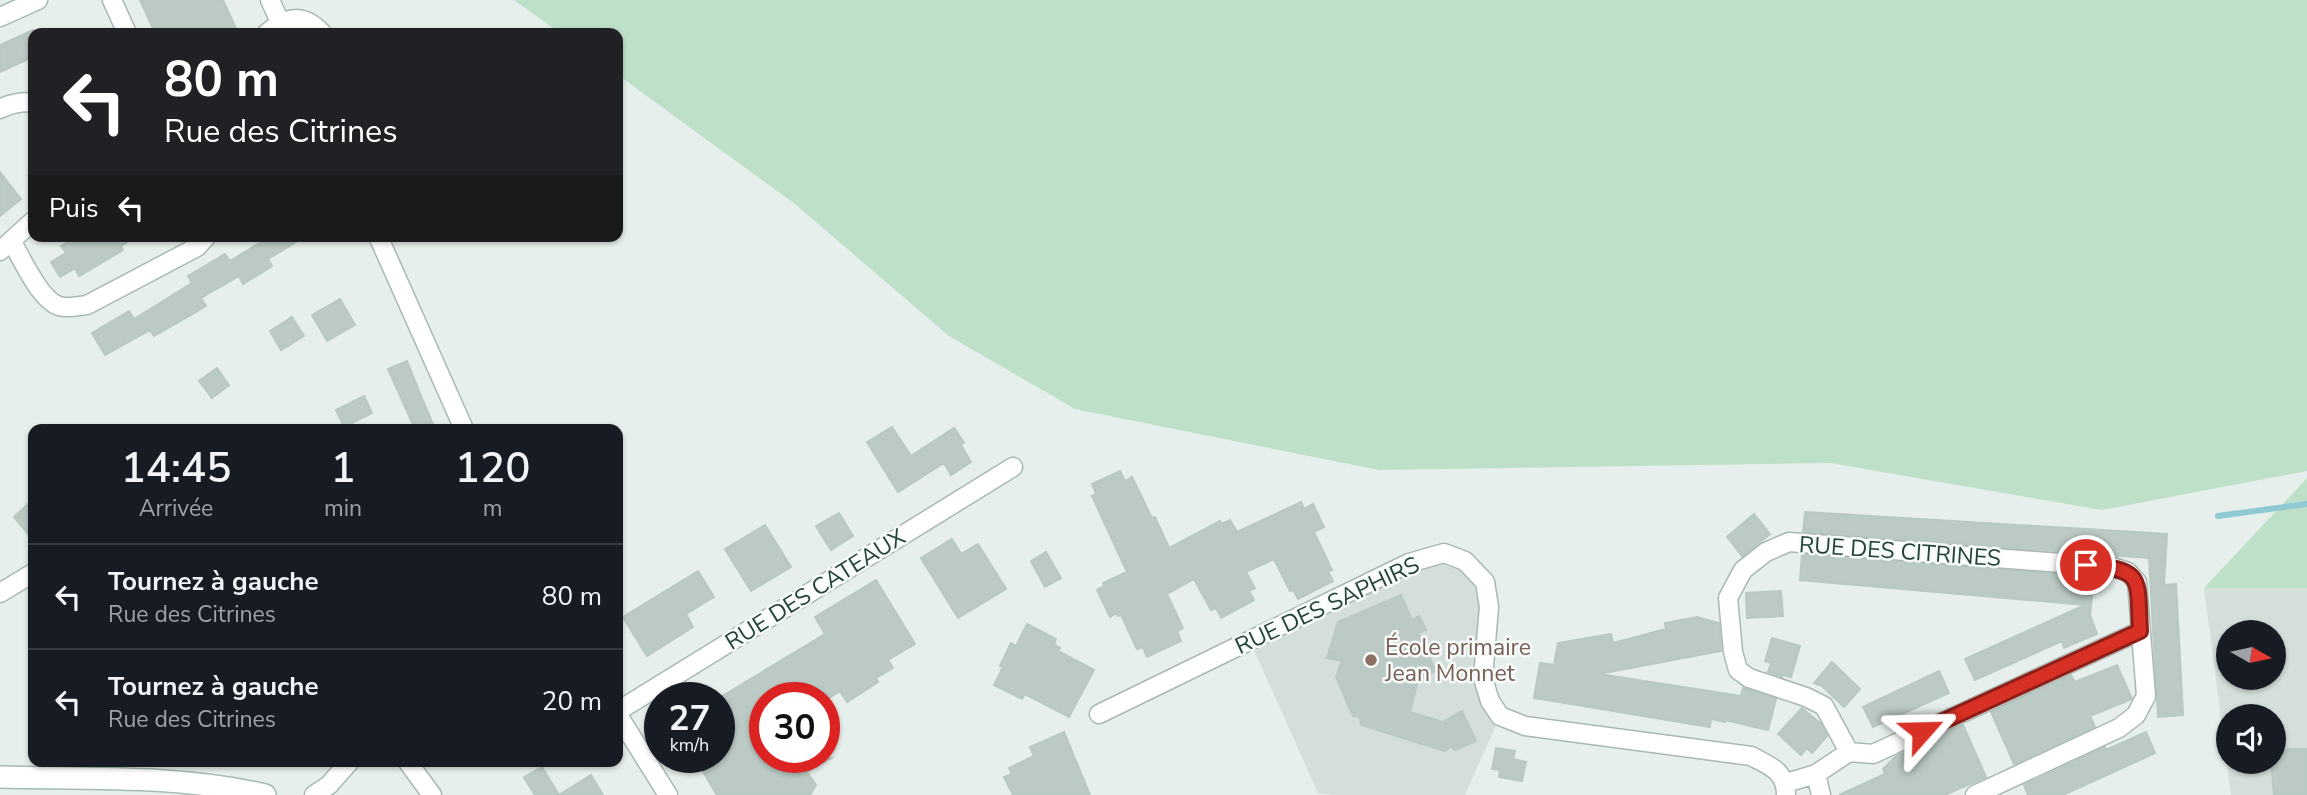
<!DOCTYPE html>
<html lang="fr">
<meta charset="utf-8">
<style>
:root{--surface:#171b24;--page:#20242c;--text:#f1f3f6;--muted:#9ea1a6;--line:#363941}
body{margin:0;font-family:"Nunito Sans",sans-serif;background:var(--page);color:var(--text);height:100vh;display:flex;flex-direction:column;font-size:26px;white-space:nowrap}
*{box-sizing:border-box;margin:0}
p{font-size:23px;color:var(--muted)}
.icon{flex:none;width:38px;height:38px;fill:none;stroke:currentColor;stroke-width:2;stroke-linecap:round;stroke-linejoin:round}
.map{position:relative;flex:1;overflow:hidden}
.side{position:absolute;left:28px;top:424px;width:595px;height:343px;display:flex;flex-direction:column;background:var(--surface);border-radius:14px;box-shadow:0 2px 5px #0004}
.side>*{flex:none}
.top-card{position:absolute;left:28px;top:28px;width:595px;height:214px;border-radius:14px;box-shadow:0 2px 5px #0004;background:#202124;color:#fff;overflow:hidden}
.needle{width:46px;rotate:99deg}
.tools{position:absolute;left:2216px;top:620px;display:grid;gap:14px}
.tools a{display:grid;place-items:center;width:70px;height:70px;border-radius:50%;background:var(--surface);box-shadow:0 2px 5px #0004;font-size:35px}
.speed{position:absolute;left:644px;top:682px;display:flex;gap:14px;font-size:35px;font-weight:700;text-align:center}
.speed>*{display:grid;place-content:center;width:91px;height:91px;border-radius:50%;background:var(--surface);box-shadow:0 2px 5px #0004;line-height:1}
.speed small{font-size:18px;font-weight:400}
.speed .limit{border:10px solid #d22;background:#fff;color:#111}
.pin{position:absolute;display:grid;place-items:center;width:60px;height:60px;color:#fff;margin:-30px;border:4px solid #fff;border-radius:50%;box-shadow:0 2px 7px #0007}
.me{position:absolute;width:77px;margin:-38px;rotate:65deg;stroke-linejoin:round;filter:drop-shadow(0 0 5px #0008)}
.turn{display:flex;align-items:center;gap:24px;height:147px;padding:0 21px;font-size:32px}
.turn .icon{width:91px;height:91px;stroke-width:2.5}
.turn b{display:block;font-size:49px;line-height:60px}
.then{display:flex;align-items:center;height:66px;padding:0 21px;background:#0003;gap:14px;font-size:26px}
.eta{display:flex;justify-content:space-evenly;align-items:center;height:119px;text-align:center}
.eta b{font-size:42px;font-weight:600;line-height:49px}
ul{padding:0;list-style:none}
li{display:flex;align-items:center;gap:21px;height:105px;padding:0 21px;border-top:2px solid var(--line)}
li div{flex:1}
li b{display:block;font-size:26px}
li em{font-style:normal}
.map>svg:first-child{display:block}
.built{fill:#d4dfda;fill-rule:evenodd}
.green{fill:#bfe0c8}
.lines{fill:none;stroke-linecap:round;stroke-linejoin:round}
.stream{stroke:#8ec9d4;stroke-width:6}
.building{fill:#bbcac4;stroke:#b8c9c2;stroke-width:2}
.street-casing{stroke:#a8b8b2;stroke-width:21}
.secondary-casing{stroke:#a4bbb3;stroke-width:24}
.street{stroke:#fff;stroke-width:18}
.secondary{stroke:#fff;stroke-width:21}
.route-casing{stroke:#8d1f18;stroke-width:18}
.route{stroke:#d93025;stroke-width:12}
.education-dot{fill:#8d6e63;stroke:#f7fbf9;stroke-width:2.5}
.labels{text-anchor:middle;stroke-width:5;stroke-linejoin:round;paint-order:stroke}
.street-label{font-size:23px;fill:#24423a;stroke:#f7fbf9}
.education-label{font-size:23px;fill:#785e54;stroke:#f7fbf9;text-anchor:start}
</style>
<div class="map">
<svg width="2307" height="795" viewBox="0 0 2307 795">
<rect width="100%" height="100%" fill="#e6efeb"/>
<path class="built" d="M1444,553L1485,582L1483,678L1500,716L1465,795H1334L1318,793L1250,641Z
M2204,588H2307V795H2231ZM2228,632H2273V677H2228ZM2228,716H2273V761H2228Z"/>
<path class="green" d="M514,0H2307V471L2102,510L1830,463L1379,470L1075,409L949,336L795,204L618,75V33H560Z
M2307,478V588H2204Z"/>
<g class="lines">
<path class="stream" d="M2218,516L2307,504"/>
</g>
<path class="building" d="M140,0H223L238,33H155Z
M33,30V57L0,72V45Z
M0,172L21,199L0,216Z
M94,236H137L121,246L123,250L79,276L75,268L60,277L51,262L66,253L61,246L76,237L81,244Z
M271,236H306L268,259L272,266L258,275L243,284L239,276L201,298L206,306L191,315L154,336L150,330L105,355L92,333L129,311L134,319L192,283L188,276L225,254L230,261Z
M340,299L355,325L327,341L312,315Z
M292,317L304,336L281,350L270,331Z
M407,361L419,391L435,429H415L388,369Z
M217,368L229,385L212,398L199,381Z
M364,396L372,413L344,427L336,410Z
M892,427L911,456L954,428L964,443L961,445L971,462L951,475L944,463L898,492L867,442Z
M1120,471L1125,481L1132,477L1152,518L1155,517L1169,548L1220,521L1222,524L1230,520L1237,532L1301,502L1304,509L1313,504L1324,527L1314,532L1332,570L1328,572L1333,581L1298,599L1293,590L1290,591L1274,559L1246,572L1255,588L1249,591L1254,600L1221,618L1216,608L1211,610L1194,579L1167,594L1183,628L1177,631L1181,641L1147,657L1143,647L1137,649L1121,615L1118,616L1116,613L1110,617L1097,590L1104,586L1103,583L1127,572L1092,496L1096,494L1092,484Z
M33,499V540L14,517Z
M1805,512L2167,534L2164,585L2176,584L2183,715L2158,717L2149,558L1803,532Z
M839,513L853,536L831,550L816,526Z
M1754,514L1770,534L1742,556L1727,537Z
M765,525L791,567L751,591L725,549Z
M952,539L961,554L978,544L1006,589L958,618L921,558Z
M1046,552L1061,578L1045,587L1031,561Z
M1802,554L2094,577L2090,615L2097,634L2064,648L2062,641L1975,680L1965,659L2085,605L1800,580Z
M698,571L714,597L686,614L693,627L647,656L623,617Z
M876,580L915,644L888,660L893,668L876,678L878,682L847,702L840,691L829,698H765V758H831L807,772L816,785L810,795H717L695,758H719V738L733,730L719,705V698L825,634L815,617Z
M1781,591L1783,616L1747,618L1746,593Z
M1401,595L1412,620L1419,616L1426,630L1418,633L1436,671L1418,680L1410,712L1443,722L1462,711L1476,741L1455,750L1450,746L1445,751L1361,725L1360,717L1353,716L1336,677L1342,661L1327,658L1338,622Z
M1697,617L1719,623L1721,651L1599,674L1741,696L1743,688L1776,699L1768,730L1725,720V722L1711,719L1710,727L1534,698L1540,663L1554,665L1558,643L1611,634L1613,643L1666,629L1665,623Z
M1027,624L1056,639L1054,644L1060,648L1058,651L1094,670L1069,717L1025,694L1022,699L994,685L1003,667L1000,666L1011,643L1016,646Z
M1772,638L1800,646L1791,677L1783,675L1782,677L1768,672L1771,663L1765,661Z
M1832,662L1860,689L1844,707L1822,686L1814,683Z
M2117,665L2132,699L2090,716L2095,727L2014,764L1991,712L2071,675L2075,682Z
M1939,671L1949,693L1873,727L1863,707Z
M1802,708L1821,724L1827,736L1812,753L1807,748L1801,755L1778,734Z
M1963,725L1986,777L1945,795H1839L1885,774L1883,769L1895,757Z
M1064,732L1090,795H1013L1004,777L1012,774L1009,768L1034,756L1030,747Z
M2146,732L2155,753L2063,795H2028L2024,785L2105,747L2106,750Z
M1496,748L1515,751L1513,759L1526,762L1522,781L1499,777L1500,770L1492,769Z
M2307,749V795H2274L2271,761H2273V750Z
M542,767L559,795H535L524,777Z
M591,775L603,795H559Z"/>
<g class="lines">
<g class="street-casing">
<path id="street" d="M112,0L127,33
M270,0L280,22
M0,17L38,0
M267,33C287,16 303,13 322,33
M0,109C9,104 23,101 33,103
M378,236L464,429
M12,242C22,259 40,300 59,306C68,309 78,306 87,305L197,247L207,236
M0,251L33,221
M0,593L33,573
M618,711L1013,467
M1099,714L1409,563L1444,553L1465,561L1485,582L1489,607L1483,678L1490,701L1500,716L1525,726L1751,756C1770,766 1786,771 1786,795
M618,715L668,795
M1849,752L1824,706L1806,697L1749,678L1738,670L1733,652L1728,598L1743,570L1766,552L1789,542L2113,567L2128,572L2137,582L2146,696L2136,715L2119,728L1975,795
M407,761L432,795
M1816,774L1821,795
M1786,783L1816,774L1849,752L1873,754L2140,631
M314,795L329,785L350,761"/>
</g>
<g class="secondary-casing">
<path id="secondary" d="M0,777C86,779 181,775 265,795"/>
</g>
<use href="#street" class="street"/>
<use href="#secondary" class="secondary"/>
</g>
<g class="lines">
<g class="route-casing">
<path id="route" d="M1922,731L2140,631C2137,577 2145,570 2086,565"/>
</g>
<use href="#route" class="route"/>
</g>
<circle class="education-dot" cx="1371" cy="660" r="7"/>
<g class="labels">
<g class="street-label">
<text transform="translate(1900 551) rotate(4)" y="8">RUE DES CITRINES</text>
<text transform="translate(815 589) rotate(-32)" y="8">RUE DES CATEAUX</text>
<text transform="translate(1327 605) rotate(-25)" y="8">RUE DES SAPHIRS</text>
</g>
<g class="education-label">
<text x="1385" y="655">École primaire<tspan x="1385" dy="26">Jean Monnet</tspan></text>
</g>
</g>
</svg>
<div class="tools">
<a><svg class="needle" viewBox="-14 -14 28 28"><path d="M0-13l5 13h-10z" fill="#e53935"/><path d="M0 13l5-13h-10z" fill="#9ea1a6"/></svg></a>
<a><svg class="icon" aria-label="sound" viewBox="0 0 24 24"><path d="M4 9h4l5-4v14l-5-4H4zM17 9q2 3 0 6"/></svg></a>
</div>
<div class="speed"><div>27<small>km/h</small></div><div class="limit">30</div></div>
<div class="pin" style="left:2086px;top:565px;background:#d93025"><svg class="icon" aria-label="arrive" viewBox="0 0 24 24"><path d="M6 21V4h12l-3 4 3 4H6"/></svg></div>
<svg class="me" style="left:1922px;top:731px" viewBox="-20 -20 40 40"><path d="M0-17L14 15 0 8-14 15z" fill="#d93025" stroke="#fff" stroke-width="4"/></svg>
<div class="top-card">
<div class="turn"><svg class="icon" aria-label="left" viewBox="0 0 24 24"><path d="M17 20v-9H6M10 6l-5 5 5 5"/></svg><div><b>80 m</b>Rue des Citrines</div></div>
<div class="then">Puis<svg class="icon" aria-label="left" viewBox="0 0 24 24"><path d="M17 20v-9H6M10 6l-5 5 5 5"/></svg></div>
</div>
<section class="side">
<div class="eta">
<div><b>14:45</b><p>Arrivée</p></div>
<div><b>1</b><p>min</p></div>
<div><b>120</b><p>m</p></div>
</div>
<ul>
<li><svg class="icon" aria-label="left" viewBox="0 0 24 24"><path d="M17 20v-9H6M10 6l-5 5 5 5"/></svg><div><b>Tournez à gauche</b><p>Rue des Citrines</p></div><em>80 m</em></li>
<li><svg class="icon" aria-label="left" viewBox="0 0 24 24"><path d="M17 20v-9H6M10 6l-5 5 5 5"/></svg><div><b>Tournez à gauche</b><p>Rue des Citrines</p></div><em>20 m</em></li>
</ul>
</section>
</div>
